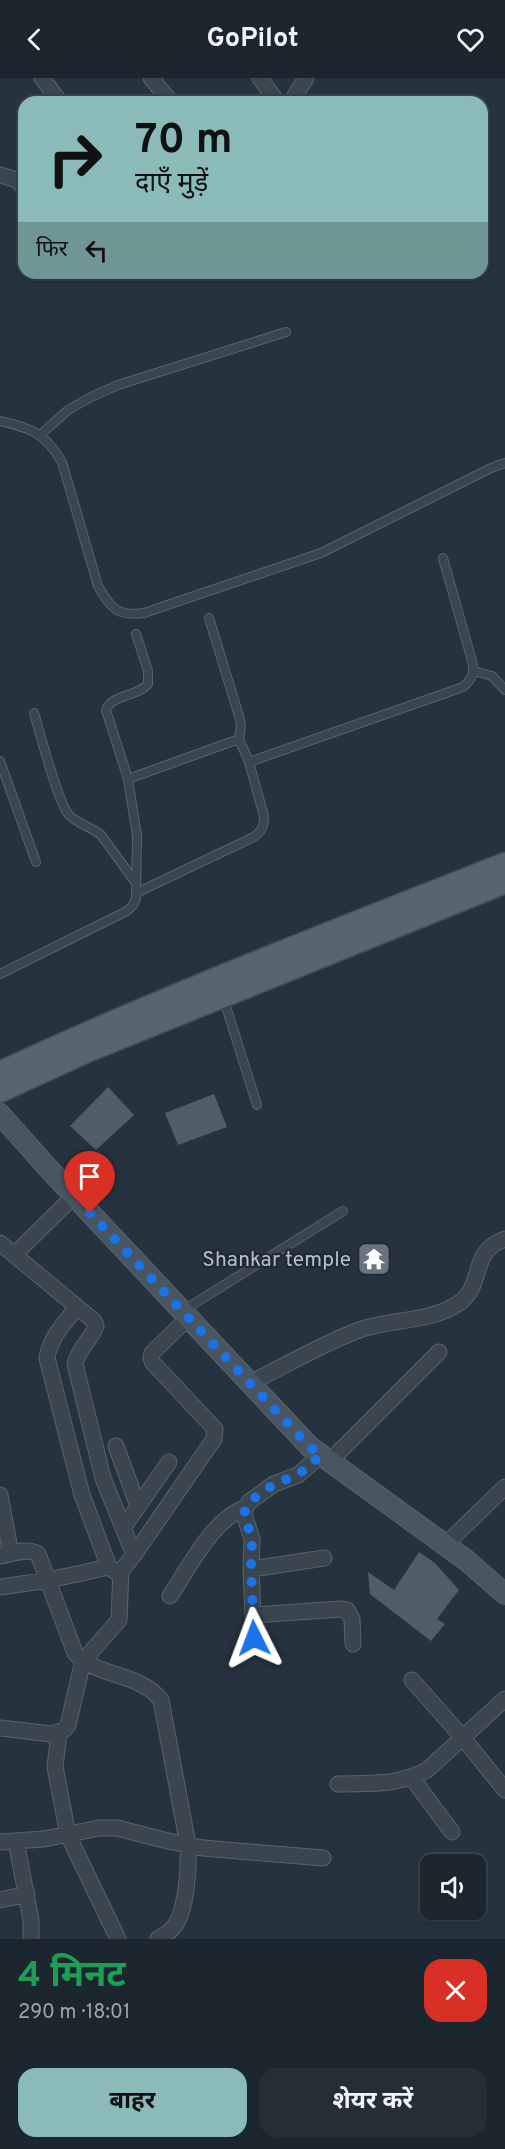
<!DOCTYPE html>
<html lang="hi">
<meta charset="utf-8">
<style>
:root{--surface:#1c262e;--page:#252e36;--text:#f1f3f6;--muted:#a0a5aa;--line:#3a434a;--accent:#8bbbb9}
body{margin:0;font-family:Overpass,"Noto Sans Devanagari",sans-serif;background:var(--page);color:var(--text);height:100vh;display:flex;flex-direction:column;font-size:22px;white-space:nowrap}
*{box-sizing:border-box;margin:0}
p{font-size:20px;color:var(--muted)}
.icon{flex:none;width:33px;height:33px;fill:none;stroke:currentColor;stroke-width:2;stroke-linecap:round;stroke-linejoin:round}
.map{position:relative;height:1861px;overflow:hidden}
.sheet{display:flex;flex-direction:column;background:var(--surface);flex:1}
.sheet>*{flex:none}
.banner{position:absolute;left:18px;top:18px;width:470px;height:183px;border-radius:18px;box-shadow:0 2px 4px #0004,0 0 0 2px var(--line);background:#8bbbb9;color:#111;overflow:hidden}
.controls{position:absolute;left:420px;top:1776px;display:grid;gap:12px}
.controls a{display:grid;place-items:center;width:66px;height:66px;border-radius:12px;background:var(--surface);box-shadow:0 2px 4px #0004,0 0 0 2px var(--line);font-size:30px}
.pin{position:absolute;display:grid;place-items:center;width:51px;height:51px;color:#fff;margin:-62px -26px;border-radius:50% 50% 50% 0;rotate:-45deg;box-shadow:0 0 6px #0007}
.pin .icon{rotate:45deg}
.me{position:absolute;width:66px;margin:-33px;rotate:357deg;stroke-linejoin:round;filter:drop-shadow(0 0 4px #0008)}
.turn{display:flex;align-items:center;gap:21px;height:126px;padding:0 18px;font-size:27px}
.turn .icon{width:78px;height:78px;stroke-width:2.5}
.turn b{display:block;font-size:42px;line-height:51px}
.then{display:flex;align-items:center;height:57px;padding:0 18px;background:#0003;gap:12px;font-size:22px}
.round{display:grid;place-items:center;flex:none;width:63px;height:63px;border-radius:18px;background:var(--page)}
.summary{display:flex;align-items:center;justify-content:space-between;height:102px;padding:0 18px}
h1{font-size:36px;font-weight:700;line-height:45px;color:#1e9e55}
.action{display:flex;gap:12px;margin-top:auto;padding:12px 18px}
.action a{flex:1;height:69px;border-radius:18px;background:var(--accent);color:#111;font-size:24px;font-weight:700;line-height:69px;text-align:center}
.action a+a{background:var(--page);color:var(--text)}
header{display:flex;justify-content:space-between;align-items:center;height:78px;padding:0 18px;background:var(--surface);font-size:27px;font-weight:700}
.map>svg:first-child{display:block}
.building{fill:#505e69}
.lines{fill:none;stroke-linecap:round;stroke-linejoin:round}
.lane-casing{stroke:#58636c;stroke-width:10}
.street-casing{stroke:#58636c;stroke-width:17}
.secondary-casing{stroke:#58636c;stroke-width:22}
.primary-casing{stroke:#444e57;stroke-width:25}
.lane{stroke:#3a454e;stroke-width:8}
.street{stroke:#3a454e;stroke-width:15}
.secondary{stroke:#495561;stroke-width:20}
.primary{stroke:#58646e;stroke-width:22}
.route{stroke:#1a73e8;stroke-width:10;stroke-dasharray:0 18}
.labels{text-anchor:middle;stroke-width:4.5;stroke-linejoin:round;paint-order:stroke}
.poi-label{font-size:21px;fill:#b7c0c9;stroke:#1f2a33;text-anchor:end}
</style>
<header><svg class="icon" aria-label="back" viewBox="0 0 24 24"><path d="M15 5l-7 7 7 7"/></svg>GoPilot<svg class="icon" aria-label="heart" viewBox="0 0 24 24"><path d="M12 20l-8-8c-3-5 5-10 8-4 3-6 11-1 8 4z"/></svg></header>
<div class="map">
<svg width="505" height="1861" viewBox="0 0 505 1861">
<rect width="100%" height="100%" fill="#26333e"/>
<path class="building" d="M108,1009L134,1037L96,1072L70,1048Z
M214,1016L227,1049L178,1067L165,1035Z
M419,1474L435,1485L459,1512L437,1541L445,1546L431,1563L370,1516L368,1494L394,1512Z"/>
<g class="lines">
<g class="lane-casing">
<path id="lane" d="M0,343C31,350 45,355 62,384L98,508C111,530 117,539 144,535L321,475L491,390L505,385
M40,357L68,332L91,319L118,307L286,254
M209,540L239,638L241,647L239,661
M474,593L492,598L505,612
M34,635C40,655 58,725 69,737C78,746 91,749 101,757L136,805
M0,683L36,784
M128,701L106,632C112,616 137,619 148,606V593L136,556
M136,815L254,759C262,753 264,748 264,738L249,684
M0,896L127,833L133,827L136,820L137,758L128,701L239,661L249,684L463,609C473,600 475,595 472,583L443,480
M223,919L257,1027
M184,1232L343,1133"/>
</g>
<g class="street-casing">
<path id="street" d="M42,0L60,24
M151,0L171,24
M260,0L277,24
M291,24L306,0
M0,97L17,102L24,110
M0,1165L94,1243L96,1248C91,1262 78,1271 75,1286L103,1400L134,1477
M14,1177L74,1118
M77,1229C65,1245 50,1259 47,1280L82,1417L109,1489L116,1494L121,1493L134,1477L214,1361L215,1351L153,1285L151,1280L152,1275L189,1239
M250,1305C287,1287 323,1265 362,1251C392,1241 432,1244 459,1225C485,1207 469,1173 505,1161
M116,1368L138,1428
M330,1383L439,1274
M0,1417L11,1476
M123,1450L169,1384
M445,1467L505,1409
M0,1478C12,1476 28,1469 38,1476L75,1575C98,1600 139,1594 161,1622L188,1767C189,1788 187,1828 176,1846C172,1853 165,1857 158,1861
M251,1491L324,1480
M0,1509L49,1502L109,1489
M170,1518C190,1488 211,1443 246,1429
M253,1537L341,1531L347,1532L352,1541L353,1566
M254,1560L251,1491L252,1461L244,1436L246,1429L249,1424L274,1406L298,1397L321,1377
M412,1602L463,1660L505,1712
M0,1650L51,1656L64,1652L68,1647L83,1583L119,1542L121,1493
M59,1655L55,1689L68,1757L118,1861
M412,1700L452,1754
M338,1706C372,1705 396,1708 427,1692L505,1621
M16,1763L31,1842V1861
M0,1764L44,1761L99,1750H117L172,1764L203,1770L323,1780
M0,1822L27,1816"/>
</g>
<g class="secondary-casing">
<path id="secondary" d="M0,1036L47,1089L310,1369L466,1482L505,1516"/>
</g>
<g class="primary-casing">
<path id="primary" d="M0,995C165,918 336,853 505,786
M0,1013L87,973L505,804"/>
</g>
<use href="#lane" class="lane"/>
<use href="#street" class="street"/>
<use href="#secondary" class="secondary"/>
<use href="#primary" class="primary"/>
</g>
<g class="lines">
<path class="route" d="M90,1135L310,1369L321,1377L298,1397L274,1406L249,1424L246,1430L244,1436L252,1461L251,1491L254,1560"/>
</g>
<defs>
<g id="temple-square" transform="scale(1.725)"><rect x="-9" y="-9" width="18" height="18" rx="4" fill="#6b7280" stroke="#1f2a33"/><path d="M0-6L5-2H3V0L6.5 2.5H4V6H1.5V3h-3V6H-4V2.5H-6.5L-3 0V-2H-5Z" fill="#fff"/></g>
</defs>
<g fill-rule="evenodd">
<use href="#temple-square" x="374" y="1181"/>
</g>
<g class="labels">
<g class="poi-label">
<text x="351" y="1188">Shankar temple</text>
</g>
</g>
</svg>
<div class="controls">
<a><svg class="icon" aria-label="sound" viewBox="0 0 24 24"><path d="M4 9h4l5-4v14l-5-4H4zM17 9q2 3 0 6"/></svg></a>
</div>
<div class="pin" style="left:90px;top:1135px;background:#d93025"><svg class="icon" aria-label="arrive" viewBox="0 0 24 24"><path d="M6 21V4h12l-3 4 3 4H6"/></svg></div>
<svg class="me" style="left:254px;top:1560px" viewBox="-20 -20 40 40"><path d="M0-17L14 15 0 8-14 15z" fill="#1a73e8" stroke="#fff" stroke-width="4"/></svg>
<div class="banner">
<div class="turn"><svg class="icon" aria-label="right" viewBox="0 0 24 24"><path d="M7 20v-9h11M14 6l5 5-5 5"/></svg><div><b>70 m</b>दाएँ मुड़ें</div></div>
<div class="then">फिर<svg class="icon" aria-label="left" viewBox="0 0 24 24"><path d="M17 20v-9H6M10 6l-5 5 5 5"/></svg></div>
</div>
</div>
<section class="sheet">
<div class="summary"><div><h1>4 मिनट</h1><p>290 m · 18:01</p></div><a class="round" style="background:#d93025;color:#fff"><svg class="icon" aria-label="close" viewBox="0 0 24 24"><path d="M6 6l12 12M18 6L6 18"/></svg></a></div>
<div class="action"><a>बाहर</a><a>शेयर करें</a></div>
</section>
